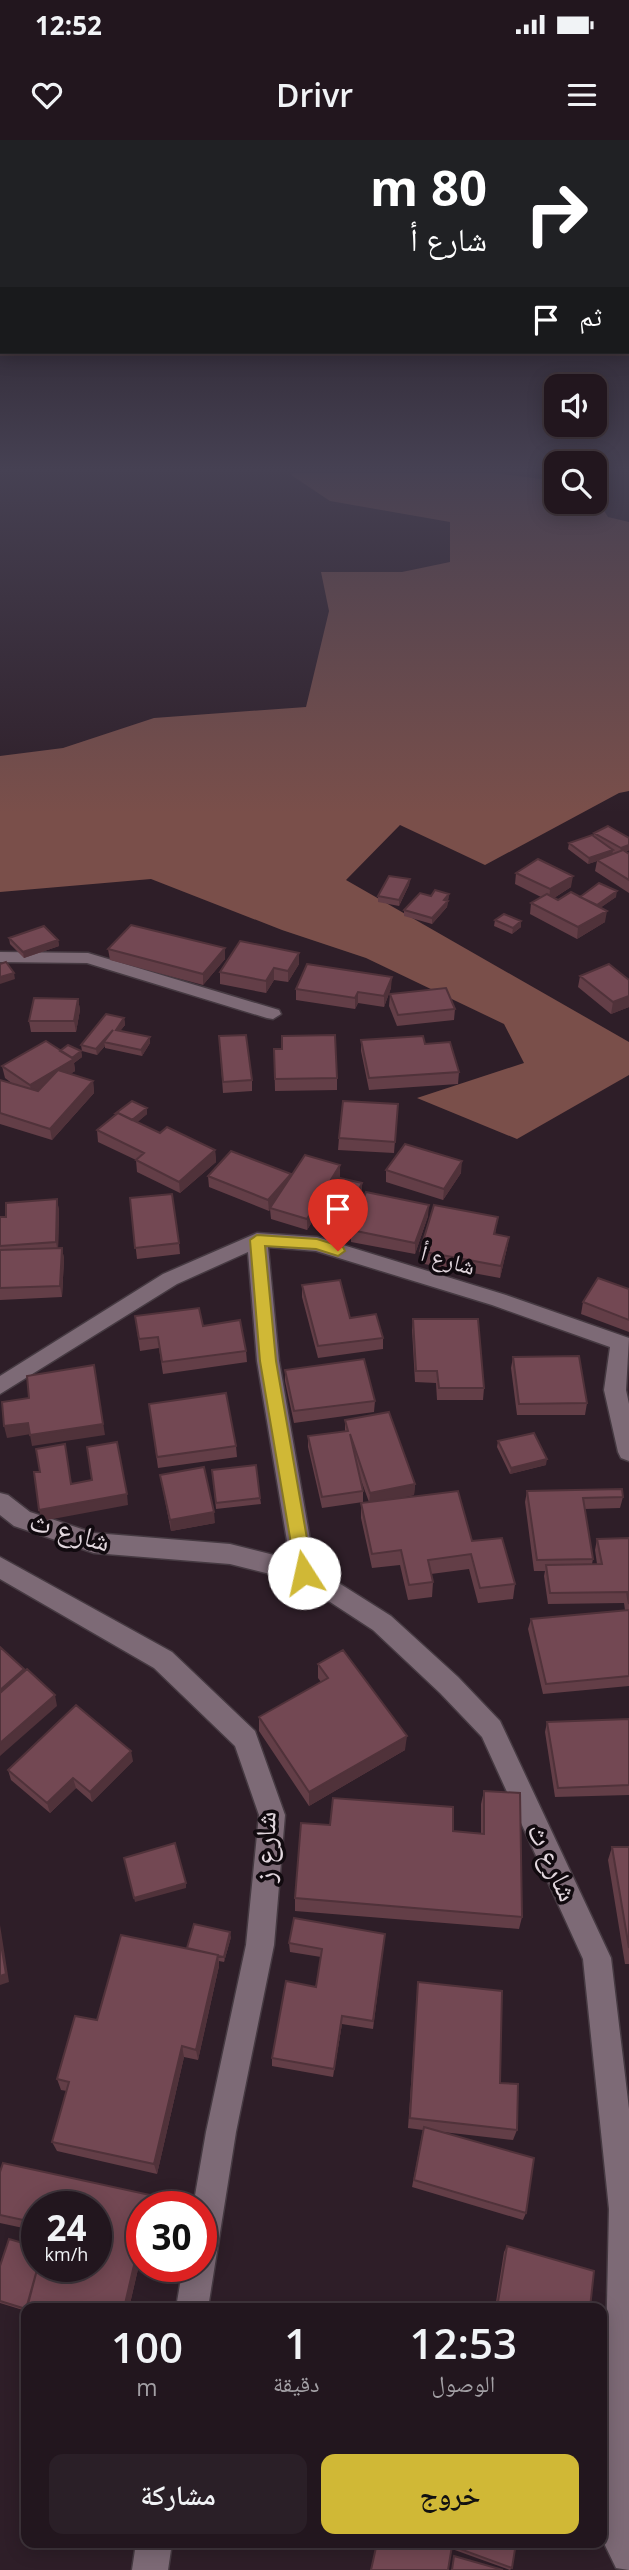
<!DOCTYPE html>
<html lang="ar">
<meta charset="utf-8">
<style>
:root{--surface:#22161e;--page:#2a1f27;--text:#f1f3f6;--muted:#a29fa4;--line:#3f353c;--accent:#d0b836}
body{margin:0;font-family:"Open Sans","Noto Naskh Arabic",sans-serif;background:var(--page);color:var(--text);direction:rtl;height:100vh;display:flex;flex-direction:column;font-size:26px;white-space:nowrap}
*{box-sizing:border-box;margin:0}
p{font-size:23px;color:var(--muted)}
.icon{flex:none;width:38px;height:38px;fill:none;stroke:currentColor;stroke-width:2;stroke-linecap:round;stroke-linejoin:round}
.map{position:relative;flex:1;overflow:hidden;direction:ltr}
.details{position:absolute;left:21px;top:2163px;width:586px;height:245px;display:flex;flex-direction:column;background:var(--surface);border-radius:14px;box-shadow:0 4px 18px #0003,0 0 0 2px var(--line);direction:rtl}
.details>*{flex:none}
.banner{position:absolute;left:0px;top:0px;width:630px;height:214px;box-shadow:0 4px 18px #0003,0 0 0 2px var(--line);direction:rtl;background:#202124;color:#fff;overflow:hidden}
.fabs{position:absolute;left:544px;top:234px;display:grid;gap:14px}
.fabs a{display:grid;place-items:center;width:63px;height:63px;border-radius:14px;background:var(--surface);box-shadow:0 4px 18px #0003,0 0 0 2px var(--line);font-size:35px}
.speed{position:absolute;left:21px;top:2051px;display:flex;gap:14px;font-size:35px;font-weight:700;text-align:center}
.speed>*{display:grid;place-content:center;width:91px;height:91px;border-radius:50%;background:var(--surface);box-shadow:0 4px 18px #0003,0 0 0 2px var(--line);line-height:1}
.speed small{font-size:18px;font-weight:400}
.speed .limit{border:10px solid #d22;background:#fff;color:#111}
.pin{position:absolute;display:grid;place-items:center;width:60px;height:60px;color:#fff;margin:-72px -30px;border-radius:50% 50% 50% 0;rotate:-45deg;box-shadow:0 0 7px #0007}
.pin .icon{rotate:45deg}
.me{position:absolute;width:77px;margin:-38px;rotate:350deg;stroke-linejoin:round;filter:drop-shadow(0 0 5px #0008)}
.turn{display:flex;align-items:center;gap:24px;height:147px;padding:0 28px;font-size:32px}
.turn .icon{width:91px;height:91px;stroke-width:2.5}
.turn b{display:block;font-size:49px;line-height:60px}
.then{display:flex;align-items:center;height:66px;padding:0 28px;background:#0003;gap:14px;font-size:26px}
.eta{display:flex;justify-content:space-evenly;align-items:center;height:119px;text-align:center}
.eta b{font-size:42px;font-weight:600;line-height:49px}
.cta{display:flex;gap:14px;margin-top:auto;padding:14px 28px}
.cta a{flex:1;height:80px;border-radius:14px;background:var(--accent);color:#111;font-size:28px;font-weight:600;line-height:80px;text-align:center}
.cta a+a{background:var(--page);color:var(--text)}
.status{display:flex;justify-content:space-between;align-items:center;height:49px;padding:0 35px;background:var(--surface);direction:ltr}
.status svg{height:19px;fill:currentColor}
header{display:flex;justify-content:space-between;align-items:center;height:91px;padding:0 28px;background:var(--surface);font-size:32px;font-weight:600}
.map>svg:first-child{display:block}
.forest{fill:#7a4f4a}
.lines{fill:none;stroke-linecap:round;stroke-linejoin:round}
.minor-casing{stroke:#463a42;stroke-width:3}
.minor{fill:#7d6a76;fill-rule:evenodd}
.wall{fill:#633e47}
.shaded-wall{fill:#50323a}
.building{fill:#734853;stroke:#50323a;stroke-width:2}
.route{fill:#d0b836;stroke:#877823;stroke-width:2}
.labels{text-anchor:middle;stroke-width:7;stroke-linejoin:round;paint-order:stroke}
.street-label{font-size:23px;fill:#e2d7de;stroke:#110a0f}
.near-street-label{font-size:28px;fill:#e2d7de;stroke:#110a0f}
</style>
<div class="status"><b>12:52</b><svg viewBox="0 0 49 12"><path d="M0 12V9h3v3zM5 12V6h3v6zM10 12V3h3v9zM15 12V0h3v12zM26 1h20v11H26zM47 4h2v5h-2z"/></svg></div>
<header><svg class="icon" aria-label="menu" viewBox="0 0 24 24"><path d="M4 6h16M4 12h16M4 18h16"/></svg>Drivr<svg class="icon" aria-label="heart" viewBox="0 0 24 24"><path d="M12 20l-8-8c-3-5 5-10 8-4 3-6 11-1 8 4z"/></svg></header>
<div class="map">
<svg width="629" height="2430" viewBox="0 0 629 2430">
<rect width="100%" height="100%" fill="#2e1e28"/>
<path class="forest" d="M294,333H495L556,341V362H595V356L608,377L629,382V651L619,653L485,725L400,685L346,740L629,902V935L517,999L417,958L524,923L504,884L366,818L282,790L151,739L0,752V616L63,608L154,578L306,567L329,471L321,432H402L450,422V382L330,361L291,335Z"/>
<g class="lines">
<g class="minor-casing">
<path id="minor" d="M0,812L88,813L279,870L281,874L273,879L267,878L87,823L0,822Z
M257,1093L317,1097L506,1155L629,1198L626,1250L629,1264V1321L621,1318L618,1312L604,1250L610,1207L492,1165L316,1111L268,1107L279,1221L315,1428L391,1476L458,1537L500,1581L611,1818L629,1969V2430L616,2428L602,2399L609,2069L583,1819L482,1597L440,1553L373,1490L298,1441L230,1424L94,1413L14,1386L0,1375V1353L8,1355L30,1372L94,1393L230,1404L290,1419L257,1221L248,1112L177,1144L0,1254V1236L163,1134Z
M0,1417L172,1512L255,1591L285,1675L274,1805L236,1992L208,2168H176L183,2126H201V2067H193L206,1992L246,1805L259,1675L235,1606L154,1528L0,1439Z
M136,2403H172L168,2430H132Z"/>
</g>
<use href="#minor" class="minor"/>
</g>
<path class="wall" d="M594,693L629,698V710L626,712L629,714V753L595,731L597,721L588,724L568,709L569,703L593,696Z
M516,733L571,747L554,758L558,760L580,757H616L601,767L605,782L577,799L530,774L531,763L541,757L515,744Z
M410,739L409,745L399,766L378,762V756Z
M449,754L447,767L432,784L404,776V770L431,756Z
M495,780L521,787L512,794L494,786Z
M9,798L58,800L59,806L24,818L10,804Z
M108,809L225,819L203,845L110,820Z
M299,813V824L288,842L274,840L266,853L220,844V832Z
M580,836L629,840V867L611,874L578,847Z
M391,848L384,867L358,863L355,869L296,860V849Z
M390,854L455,869L454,880L397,886L389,866Z
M78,859L80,870L76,892H31L29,881Z
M124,878L125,885L120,891L150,903L142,916L105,908V906L97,915L82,911L81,905Z
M219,896L252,940V951L223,953Z
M361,900L425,904L459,932L458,944L369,950L361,911Z
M274,909H282L337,938V950L275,951Z
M60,911H81L82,917L74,923L75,931L70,934L93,941L94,953L52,1000L0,984V940L13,944L5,938L2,926Z
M398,964L394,1013L338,1010L339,998Z
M116,974H147L137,982L160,993L215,1010L216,1022L180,1053L137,1032L136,1020L98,1002L97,990Z
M386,1030L461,1033L443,1060L386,1042Z
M208,1036L291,1037H340L307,1090L271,1079L270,1069L269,1071L209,1047Z
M362,1043V1050L343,1089L320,1084V1078Z
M130,1058L179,1103L180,1114L137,1119Z
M57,1059L59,1071L58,1108H62L64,1119L62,1157L0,1160V1077H6Z
M428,1076L415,1114L351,1102V1090Z
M496,1089L495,1094L509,1097L507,1108L500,1138L419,1123L420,1111Z
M302,1145L350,1178L383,1198V1209L318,1218L302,1157Z
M629,1149V1192L581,1174L583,1162Z
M135,1176L203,1186L246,1211L247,1222L163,1234L159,1208L140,1211Z
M413,1179L484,1248L483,1260H437L436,1243L415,1242L412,1190Z
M513,1217L587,1263L585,1275H517L511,1228Z
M285,1230L375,1261L374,1272L294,1283L285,1241Z
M149,1264L236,1306L237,1317L158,1328Z
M345,1280L415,1344L414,1355L393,1359L472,1401L515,1444L513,1459L478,1463L469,1429L431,1434L433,1442L432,1457L408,1460L400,1425L372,1428L361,1378V1363L369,1362L358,1332L363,1351V1362L322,1368L308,1307V1296L345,1291Z
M498,1301L546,1325L510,1334L497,1307Z
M212,1330L260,1358L261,1364L216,1369Z
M160,1335L215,1383L171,1391Z
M527,1351L623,1357L620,1368L584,1369L593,1419L592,1424H597L595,1410L597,1399L629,1398V1546L543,1554L528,1489L531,1479L625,1470L624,1463L548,1464L544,1436L545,1431H534L525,1362Z
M318,1524L405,1610L309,1666L259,1591V1577L321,1542L318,1538Z
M629,1579V1655L555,1657L545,1592L547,1582Z
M133,1621L92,1662L76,1648L50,1673L11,1640L8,1630Z
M484,1651L522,1777L519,1789L295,1771V1758L330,1685L481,1693V1664Z
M612,1707H629V1824H625L608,1720Z
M231,1797L224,1822L219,1821V1826L198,1920L184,1917L157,2034L57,2011L52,2002L67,1951L61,1950L57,1939L97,1880L187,1808Z
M289,1803H384L373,1889L342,1884L333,1937L272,1926V1918L316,1847L321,1817L290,1812Z
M418,1842L500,1943L517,1990L513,2000L443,1992L526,2073L523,2080L412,2047L423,1990L408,1988Z
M0,2032L150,2055L153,2064L129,2168H26V2171L0,2163V2126H96L37,2067V2091L0,2083Z
M507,2106L590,2168H495L504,2112Z
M235,2403H254L253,2406Z
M377,2403H516L512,2428L510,2430L452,2409Z"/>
<path class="shaded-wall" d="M629,705V710L620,714L621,708Z
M613,710L612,716L597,720V721L588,724L589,718Z
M573,736L571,747L549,761L550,749Z
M410,739L409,745L399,766V760Z
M617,751L616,757L596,771L597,765Z
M449,754L448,760L445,763L448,761L447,767L432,784V778Z
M607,771L605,782L577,799L578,787Z
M521,781V787L512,794L513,788Z
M58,800L59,806L24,818L23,812Z
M225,808V819L203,845V834Z
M299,813V824L288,842V831Z
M274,828V840L266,853V841Z
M14,833L15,839L0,844V837Z
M392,837L391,848L384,867V856Z
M358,852V863L355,869V858Z
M629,856V867L611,874L613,862Z
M78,859L80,870L76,892L74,881Z
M124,878L125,885L116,896V890Z
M113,890L104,902L105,906L97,915L96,909Z
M150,897V903L142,916L141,910Z
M81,911L82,917L74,923L75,931L32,957L30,945Z
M93,941L94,953L52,1000L50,989Z
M147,968V974L132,987L131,981Z
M215,1010L216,1022L180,1053L179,1042Z
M462,1021L461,1033L443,1060L444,1049Z
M340,1025V1037L307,1090V1079Z
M291,1034V1045L269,1071L268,1060Z
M362,1043V1050L343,1089V1083Z
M57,1059L59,1071L58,1114L56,1102Z
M429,1065L428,1076L415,1114V1103Z
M509,1097L507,1108L500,1138L501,1126Z
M62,1108L64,1119L62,1157L60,1146Z
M94,1225L105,1295L32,1306L30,1295Z
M28,1283L31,1294L7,1298L4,1286Z
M547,1319L546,1325L510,1334L511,1328Z
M415,1344L414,1355L369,1364L370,1353Z
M127,1354L128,1365L42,1381L39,1370Z
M214,1372L215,1383L171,1391L170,1380Z
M24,1529L26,1535L0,1557V1550Z
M55,1555L57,1566L0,1616V1603Z
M407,1596L405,1610L309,1666V1652Z
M131,1611L133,1621L92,1662L90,1652Z
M73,1638L76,1648L50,1673L47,1663Z
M186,1743V1748L135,1762L134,1758Z
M0,1785L9,1842L0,1845Z
M230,1792L231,1797L224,1822V1817Z
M218,1815L219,1826L198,1920L196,1910Z
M342,1876V1884L333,1937L334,1929Z
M182,1906L184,1917L157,2034L154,2024Z
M150,2055L153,2064L152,2067H147Z
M142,2091V2112L129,2168H124Z"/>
<path class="building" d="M608,686L629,698V705L621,708L594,693Z
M592,695L613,710L589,718L569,703Z
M623,710L629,714V740L597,720Z
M538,719L573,736L550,749L516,733Z
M389,736L410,739L399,760L378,756Z
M599,743L617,751L597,765L580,757Z
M435,750L449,754L444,760L448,761L432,778L404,770L420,753L431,756Z
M571,752L607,771L578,787L531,763L547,754L558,760Z
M504,774L521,781L513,788L495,780Z
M131,785L225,808L203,834L108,809Z
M44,786L58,800L23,812L9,798Z
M240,801L299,813L288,831L274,828L266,841L220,832Z
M6,822L14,833L0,837V824Z
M307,824L392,837L384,856L358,852L355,858L296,849Z
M609,824L629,840V856L613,862L580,836Z
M446,848L455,869L398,875L390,854Z
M34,858L78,859L74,881H29Z
M106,874L124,878L116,890L150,897L141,910L104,902L113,890L96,909L81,905Z
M246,895L252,940L223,942L219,896Z
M335,895L337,938L275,939L274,909H282V896Z
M423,896L425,904L450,902L459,932L369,938L361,900Z
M46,901L74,919L30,945L2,926Z
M68,905L81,911L72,918L60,911Z
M58,930L93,941L50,989L0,973V940L38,951Z
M132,961L147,968L132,980L118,973H116Z
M343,961L398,964L395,1002L339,998Z
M118,973L160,993L167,987L215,1010L179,1042L136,1020L144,1013L97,990Z
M405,1004L462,1021L444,1049L386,1030Z
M231,1011L291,1034L268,1060L208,1036Z
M305,1015L340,1025L307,1079L270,1068Z
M340,1038L362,1043L343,1083L320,1078Z
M366,1052L429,1065L415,1103L351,1090Z
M172,1054L179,1103L135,1108L130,1058Z
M57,1059L56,1102L0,1106V1077H6V1063Z
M434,1065L498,1077L494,1094L509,1097L501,1126L420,1111Z
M62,1108L60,1146L0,1148V1110Z
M598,1138L629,1149V1180L583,1162Z
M340,1140L350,1178L376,1174L383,1198L318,1206L302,1145Z
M199,1168L203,1186L240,1180L246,1211L162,1222L158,1197L139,1199L135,1176Z
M413,1179H478L484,1248H439L437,1231H416Z
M579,1216L587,1263L519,1264L513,1217Z
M364,1219L375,1261L294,1271L285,1230Z
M94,1225L103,1284L30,1295L28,1283L4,1286L2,1262L29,1258L27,1236Z
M226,1253L236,1306L157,1317L149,1264Z
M389,1272L415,1344L370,1353L350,1294L363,1351L322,1357L308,1296L348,1291L345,1280Z
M534,1293L547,1319L511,1328L498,1301Z
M117,1302L127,1354L39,1370L34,1332H40L36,1309L65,1304L71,1344L92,1340L87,1307Z
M256,1325L260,1358L216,1363L212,1330Z
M204,1327L214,1372L170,1380L160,1335Z
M622,1349L623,1357L583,1358L593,1419L537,1420L527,1351Z
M458,1351L472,1401L502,1398L515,1444L480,1448L471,1414L428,1420L433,1442L409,1445L401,1410L372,1414L361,1363Z
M629,1398V1464L627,1452L550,1453L546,1425L602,1424L597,1399Z
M629,1470V1536L546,1544L531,1479Z
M0,1507L24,1529L0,1550Z
M343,1510L407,1596L309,1652L259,1577L328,1538L318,1524Z
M27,1529L55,1555L0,1603V1553Z
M76,1565L131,1611L90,1652L73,1638L47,1663L8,1630Z
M629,1579V1645L558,1648L547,1582Z
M484,1651L520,1653L522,1777L295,1758L301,1683L330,1685L333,1658L453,1667V1691L484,1694Z
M175,1703L186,1743L134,1758L124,1718Z
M612,1707H629V1808Z
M294,1778L385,1794L373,1881L342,1876L334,1929L272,1918L286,1841L316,1847L322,1809L289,1803Z
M194,1784L230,1792L224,1817L218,1816V1815L187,1808Z
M121,1795L218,1815L196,1910L182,1906L154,2024L52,2002L69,1942L57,1939L75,1876L97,1880Z
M0,1798L6,1834L0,1836Z
M418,1842L502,1851L500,1943L518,1944L517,1990L410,1978Z
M424,1987L534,2018L526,2073L414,2040Z
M3,2023L150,2055L147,2067H142V2091L124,2168H27L38,2126H96V2067H37V2083L0,2075V2032Z
M9,2099L37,2107V2126H38L26,2169L0,2161V2126Z
M507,2106L594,2131L590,2168H497Z
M377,2403H516L512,2428L452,2406L448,2430H371Z
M454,2416L503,2430H452Z"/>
<linearGradient id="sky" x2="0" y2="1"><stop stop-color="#191016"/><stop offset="0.49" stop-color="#464153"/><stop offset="1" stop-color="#464153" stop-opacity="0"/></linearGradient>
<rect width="629" height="673" fill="url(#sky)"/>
<path class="route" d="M257,1095L317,1099L343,1107L345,1111L338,1116L316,1109L265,1106L276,1221L313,1433L311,1438L304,1441L298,1438L296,1433L260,1221L250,1100Z"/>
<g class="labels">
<g class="street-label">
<text transform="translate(448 1120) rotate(16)" y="8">شارع أ</text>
</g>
<g class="near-street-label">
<text transform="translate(70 1391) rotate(16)" y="10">شارع ث</text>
<text transform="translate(265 1707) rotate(-89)" y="10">شارع ﺯ</text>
<text transform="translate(553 1722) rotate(65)" y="10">شارع ث</text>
</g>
</g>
</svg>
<div class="fabs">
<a><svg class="icon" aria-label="sound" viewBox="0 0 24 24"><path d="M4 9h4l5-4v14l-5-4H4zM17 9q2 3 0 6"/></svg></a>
<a><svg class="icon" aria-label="search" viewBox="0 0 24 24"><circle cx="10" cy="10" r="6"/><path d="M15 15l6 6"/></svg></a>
</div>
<div class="speed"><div>24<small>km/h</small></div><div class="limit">30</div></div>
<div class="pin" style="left:338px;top:1111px;background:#d93025"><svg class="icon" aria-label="arrive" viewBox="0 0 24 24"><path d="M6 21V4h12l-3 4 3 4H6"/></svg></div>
<svg class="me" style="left:304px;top:1433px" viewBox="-20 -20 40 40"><circle r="19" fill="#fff"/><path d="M0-13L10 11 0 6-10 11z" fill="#d0b836"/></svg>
<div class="banner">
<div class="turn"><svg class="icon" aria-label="right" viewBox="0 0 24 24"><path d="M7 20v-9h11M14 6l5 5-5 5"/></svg><div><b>80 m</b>شارع أ</div></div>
<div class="then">ثم<svg class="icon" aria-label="arrive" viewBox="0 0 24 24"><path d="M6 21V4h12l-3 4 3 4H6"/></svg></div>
</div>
<section class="details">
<div class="eta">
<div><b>12:53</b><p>الوصول</p></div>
<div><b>1</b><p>دقيقة</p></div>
<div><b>100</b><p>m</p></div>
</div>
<div class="cta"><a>خروج</a><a>مشاركة</a></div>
</section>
</div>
